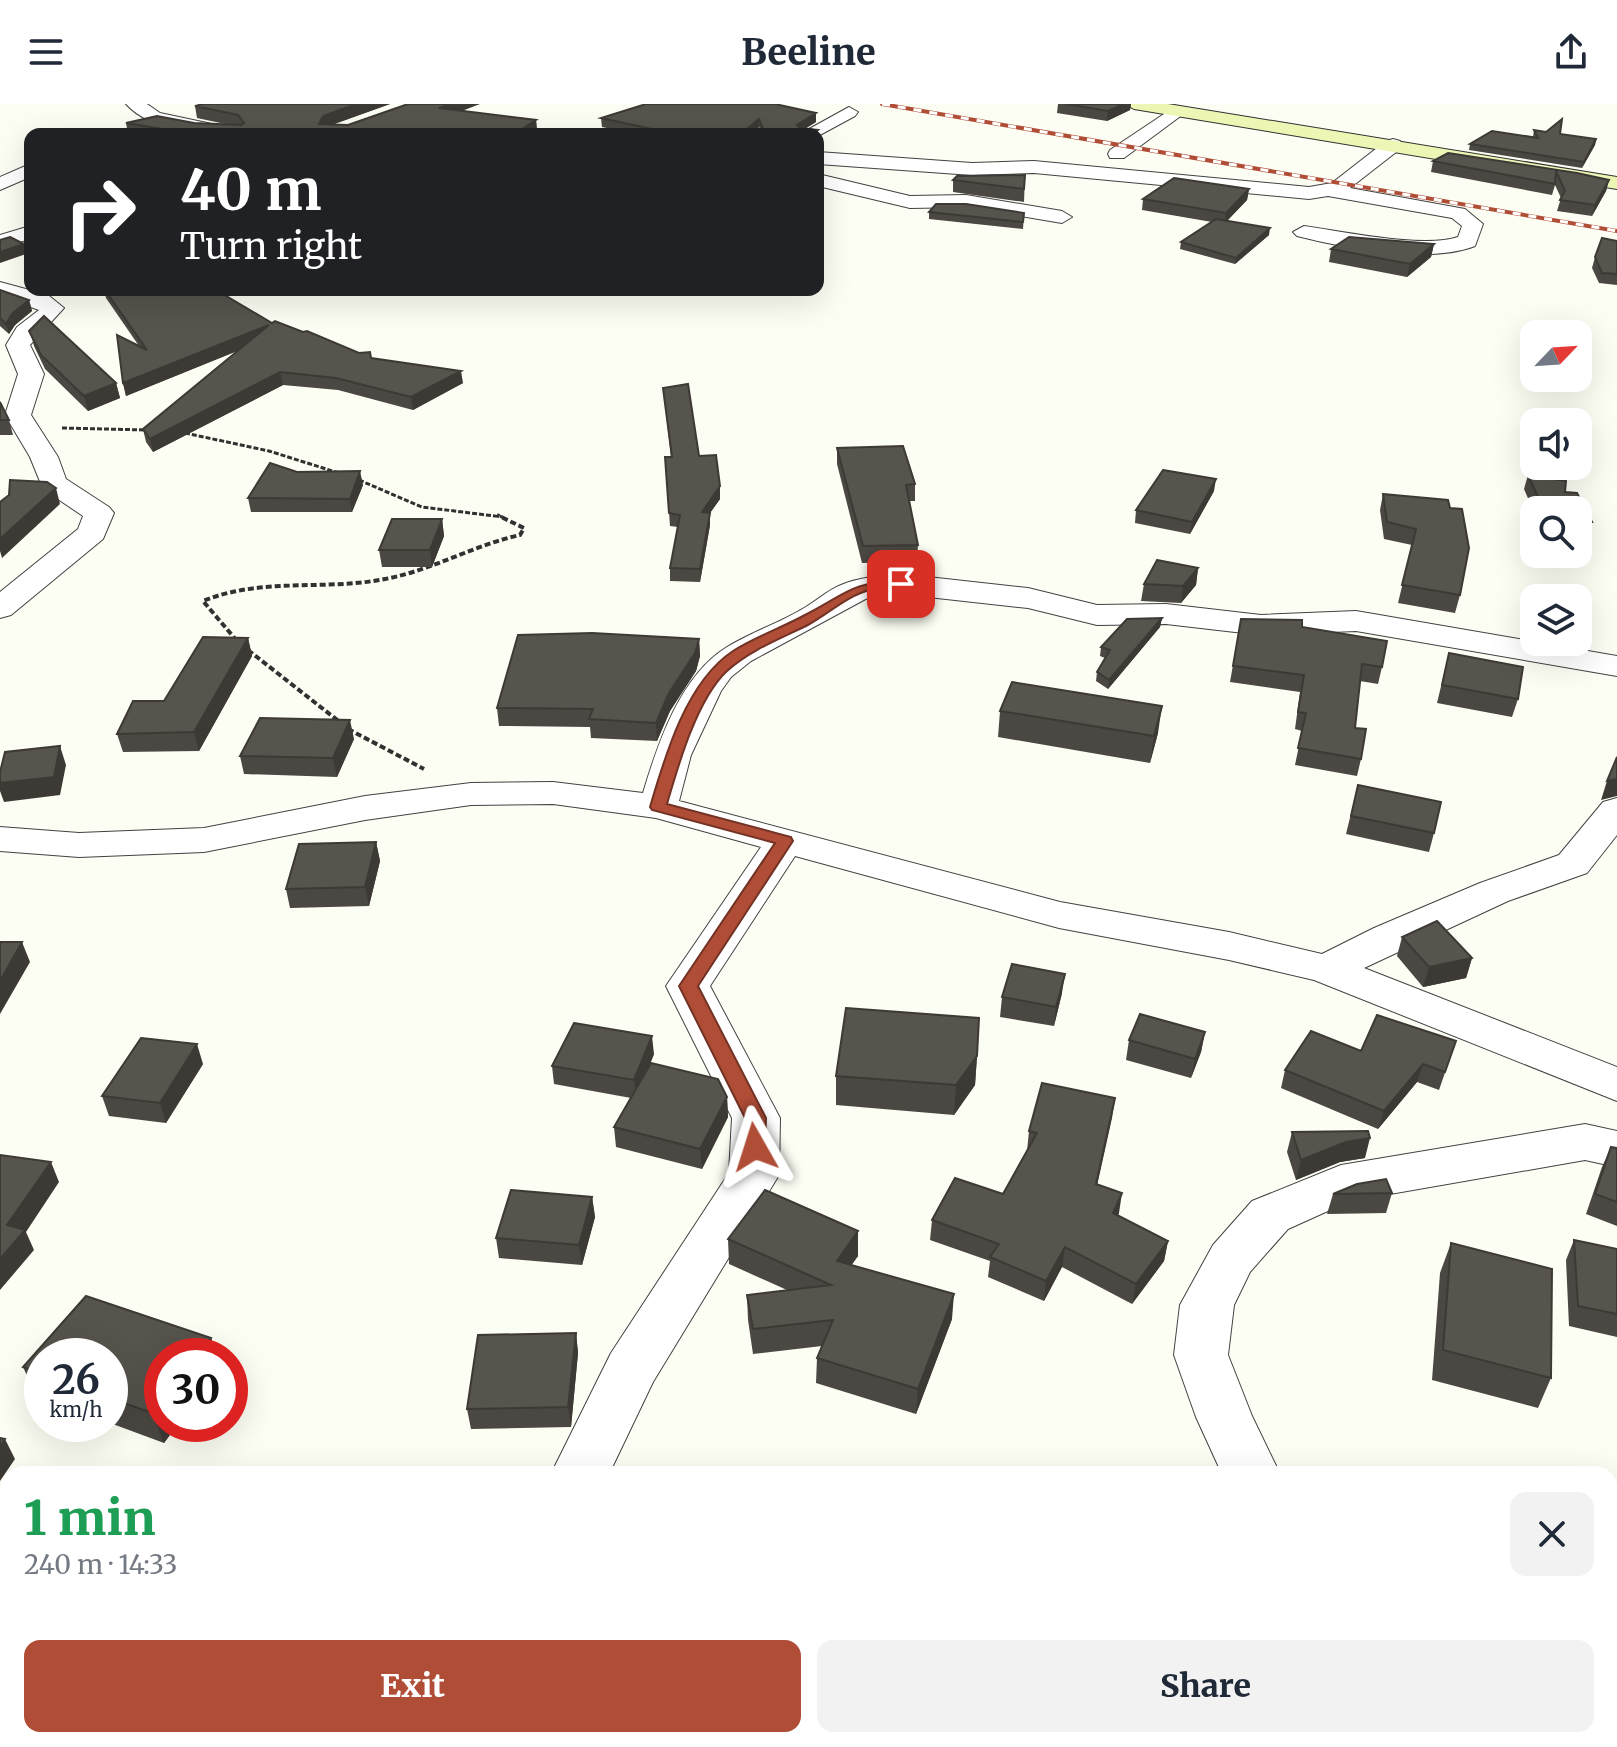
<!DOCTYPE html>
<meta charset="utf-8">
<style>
:root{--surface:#fff;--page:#f2f2f3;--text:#1f2937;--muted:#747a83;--accent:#b04d37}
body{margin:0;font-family:Merriweather,serif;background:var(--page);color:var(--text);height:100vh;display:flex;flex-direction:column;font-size:30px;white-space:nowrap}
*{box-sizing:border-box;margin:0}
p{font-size:26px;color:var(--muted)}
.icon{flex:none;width:44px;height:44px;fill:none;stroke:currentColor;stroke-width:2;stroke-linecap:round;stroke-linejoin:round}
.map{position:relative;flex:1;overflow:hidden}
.drawer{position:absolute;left:0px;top:1362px;width:1618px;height:282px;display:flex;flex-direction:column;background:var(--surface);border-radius:24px 24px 0 0;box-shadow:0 8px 32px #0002}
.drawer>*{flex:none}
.guide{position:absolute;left:24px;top:24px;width:800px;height:168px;border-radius:16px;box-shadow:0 8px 32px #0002;background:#202124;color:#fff;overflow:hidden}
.needle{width:52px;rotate:65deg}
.buttons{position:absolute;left:1520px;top:216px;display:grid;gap:16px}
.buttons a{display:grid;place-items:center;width:72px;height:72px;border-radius:16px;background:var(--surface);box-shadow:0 8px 32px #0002;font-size:40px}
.speed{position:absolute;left:24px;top:1234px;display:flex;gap:16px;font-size:40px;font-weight:700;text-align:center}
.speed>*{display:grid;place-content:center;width:104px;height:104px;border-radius:50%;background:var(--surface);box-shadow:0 8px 32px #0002;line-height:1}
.speed small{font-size:20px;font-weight:400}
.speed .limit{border:12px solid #d22;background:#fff;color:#111}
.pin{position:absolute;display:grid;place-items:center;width:68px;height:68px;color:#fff;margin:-34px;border-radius:16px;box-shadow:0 4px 12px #0006}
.me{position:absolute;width:88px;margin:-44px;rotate:354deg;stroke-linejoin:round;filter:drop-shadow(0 0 6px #0008)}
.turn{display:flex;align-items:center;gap:28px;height:168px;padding:0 24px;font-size:36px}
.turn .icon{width:104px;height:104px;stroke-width:2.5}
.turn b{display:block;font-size:56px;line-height:68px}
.round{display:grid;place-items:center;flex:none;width:84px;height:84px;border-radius:16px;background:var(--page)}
.head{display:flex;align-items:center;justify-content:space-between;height:136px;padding:0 24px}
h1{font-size:48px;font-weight:800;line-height:60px;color:#1e9e55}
.primary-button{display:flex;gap:16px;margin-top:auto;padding:16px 24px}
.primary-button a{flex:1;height:92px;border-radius:16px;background:var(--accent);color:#fff;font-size:32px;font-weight:800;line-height:92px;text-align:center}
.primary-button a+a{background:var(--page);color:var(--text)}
header{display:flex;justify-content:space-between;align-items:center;height:104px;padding:0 24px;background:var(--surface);font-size:36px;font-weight:800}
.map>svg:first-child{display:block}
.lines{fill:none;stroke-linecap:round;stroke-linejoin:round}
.minor-casing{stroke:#424242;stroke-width:2}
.secondary-casing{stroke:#313131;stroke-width:2}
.path-far1{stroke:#313131;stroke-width:3;stroke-dasharray:5 2;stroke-linecap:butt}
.path{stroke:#313131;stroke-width:4;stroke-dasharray:6 3;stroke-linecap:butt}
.minor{fill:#fff;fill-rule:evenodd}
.secondary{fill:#eef6b6;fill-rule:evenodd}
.rail-casing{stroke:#b04d37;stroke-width:4}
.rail{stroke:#fff;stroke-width:3;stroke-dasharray:8;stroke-linecap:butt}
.wall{fill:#4b4742}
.shaded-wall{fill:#3d3a36}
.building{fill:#57534d;stroke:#3d3a36;stroke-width:2}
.route{fill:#b04d37;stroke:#723224;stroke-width:2}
</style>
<header><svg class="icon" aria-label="menu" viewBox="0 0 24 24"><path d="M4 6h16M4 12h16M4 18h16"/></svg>Beeline<svg class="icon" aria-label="share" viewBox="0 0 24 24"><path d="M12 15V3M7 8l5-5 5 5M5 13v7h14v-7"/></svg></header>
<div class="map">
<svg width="1617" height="1643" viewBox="0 0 1617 1643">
<rect width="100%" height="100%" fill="#fdfef3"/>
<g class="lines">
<g class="minor-casing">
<path id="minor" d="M126,0H147L160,9L240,26L243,30C207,30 152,29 126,0Z
M1176,2L1182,3L1185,7L1182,11L1124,54H1110L1108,50L1110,46Z
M849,3L858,8L855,12L818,32V30H800Z
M1393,35L1400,37L1402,41L1400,45L1350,84L1465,105L1483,120L1475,142C1429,160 1344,144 1297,132L1293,128L1304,122C1342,127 1423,145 1458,133L1462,122L1452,114L1328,92L1309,95L1034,69L972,71L818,60V48L972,59L1034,57L1309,83L1332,79L1386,37Z
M30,60V73L0,86V73Z
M818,70L910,92L966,91L1062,107L1072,113L1062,119L966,103L910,104L818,82Z
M30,122V135L0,144V131Z
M0,178L48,191L64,204L30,241L44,270L31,311L58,353L66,375L109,403L114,409L103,435L11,511L0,514V488L78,425L83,412L43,385L30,353L5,311L18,270L6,241L17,223L39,206L0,192Z
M901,470L1028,484L1097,501L1166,500L1261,511L1356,507L1617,552V572L1356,527L1261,531L1166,520L1097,521L1028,504L901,490L873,491L751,557L731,573L721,587L691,651L679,697L1060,798L1229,828L1322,850L1374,824L1480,779L1559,751L1603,698L1617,694V731L1587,769L1508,797L1364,864L1617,963V997L1314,876L1229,856L1059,824L795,752L710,882L780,1014L779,1071L653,1278L609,1370H551L611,1249L729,1069L732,1014L666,882L761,743L656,714L553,700L471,701L365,716L204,748L79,753L0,747V723L79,729L204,724L365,692L471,679L553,678L643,689C658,639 680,572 727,543C750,529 776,520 799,507C813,500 826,487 841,481C860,473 880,472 901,470Z
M1585,1020L1617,1027V1063L1585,1056L1350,1097L1288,1125L1250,1168L1234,1201L1228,1251L1252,1312L1280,1370H1222L1196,1313L1174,1251L1180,1201L1213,1141L1252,1097L1341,1061Z
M417,1636H483L480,1643H414Z
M1228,1636H1294V1643H1228Z"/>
</g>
<g class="secondary-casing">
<path id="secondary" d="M1125,0H1168L1617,73V85L1134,5Z"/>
</g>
<path class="path-far1" d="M62,324L148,326
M185,329L269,347L342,370
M359,376L422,403L503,413"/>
<path class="path" d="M237,537L203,497C262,473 324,487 385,475C433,466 474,441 520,431L524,424L497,411
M248,546L341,619
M348,625L424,665"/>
<use href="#minor" class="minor"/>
<use href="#secondary" class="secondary"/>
<g class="rail-casing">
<path id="rail" d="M882,0L1617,127"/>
</g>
<use href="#rail" class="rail"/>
</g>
<path class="wall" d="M198,0H390L332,21H348L463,7L536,16L537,27L533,30H128L126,19L230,21L197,14L195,2H198Z
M646,0L816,18L805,25L818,26V35V30H762L759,23L752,30H636L602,23L601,14Z
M1058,0H1131L1130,6L1107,17L1057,9Z
M1534,26L1596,35L1595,41L1582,64L1469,46L1470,40L1533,33Z
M1448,49L1609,76L1606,87L1592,112L1557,107L1561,94L1555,81L1552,91L1431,68L1433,57Z
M1025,71L1024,98L953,88V76Z
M1249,85L1247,96L1227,117L1269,131L1235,160L1180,145L1181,138L1212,118L1142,106L1143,95Z
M929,108L1024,109L1023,125L929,115Z
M1617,137V181L1599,179L1592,164L1595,153Z
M1434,140L1431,153L1407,173L1329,158L1331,145Z
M0,186L29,196L32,207L15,221L9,230L0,222Z
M104,186H216L272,219L303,228L371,254L463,279L413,306L338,286L283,281L153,348L146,338L143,325L239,246L126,292L123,279L139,242L106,194Z
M30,227L116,279L120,294L88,307L45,265L34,242Z
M663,284L720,395L710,409V421L700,478L670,477V464L678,423L670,422L665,353H671Z
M0,298L9,316L13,331H0Z
M837,344L915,380V397H909L918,441L917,458L862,459L837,360Z
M297,368L363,381L352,408H251L248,394Z
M1528,371L1565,388L1592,418L1587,432H1578V406H1534V408L1524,385Z
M1214,387L1190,430L1135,419L1136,406Z
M1383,390L1448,396L1460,491L1455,509L1398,499L1412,441L1384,435L1380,406Z
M442,415L444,432L432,463H382L379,446Z
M1198,464L1196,481L1181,499L1141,497L1144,480Z
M1162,514L1160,523L1108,585L1096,577L1097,568L1105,554L1100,552L1101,543Z
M1241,515L1302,523L1382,563L1378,580L1360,577L1355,624L1361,655L1357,672L1295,661L1302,627L1295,625L1300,588L1230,578Z
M248,534L252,552L199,647L123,648L117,630L164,597Z
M699,535L700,552L696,567L670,607L657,637L591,634L590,623L499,622L497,604Z
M1449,549L1518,595L1512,613L1437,599Z
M1000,607L1158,629L1150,659L998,633Z
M354,635L337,673L244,670L240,652Z
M1358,681L1434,729L1429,748L1346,730Z
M376,738L380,757L369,802L290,804L286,785Z
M1402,833L1472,854L1466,874L1423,883L1397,852Z
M1062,889L1054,922L1000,913L1002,893Z
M1205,928L1201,948L1191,974L1126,956L1129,936Z
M1456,937L1439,986L1417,978L1378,1025L1281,984L1285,966Z
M654,950L648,965L727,993L728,1013L702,1065L616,1043L614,1023L631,994L554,980L552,962Z
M977,952L975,981L954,1011L836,1001V972Z
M203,960L166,1019L109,1012L102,992Z
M1115,994L1097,1080L1119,1109L1118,1111L1168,1137L1164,1157L1132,1200L1062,1163L1044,1197L988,1173L990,1157L930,1136L932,1116L1003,1090L1027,1047L1029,1027Z
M1292,1028L1365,1054L1340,1058L1296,1076L1287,1048Z
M1611,1043L1617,1044V1122L1586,1110L1602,1063Z
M1392,1089L1386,1109L1327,1110L1333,1090Z
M592,1093L595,1113L582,1161L499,1154L496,1134Z
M858,1127V1152L851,1161L952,1215L916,1310L816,1279L817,1254L822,1242L753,1250L748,1216L747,1191L787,1186L729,1160L728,1135Z
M1574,1136L1617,1145V1233L1569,1222L1566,1156Z
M1451,1139L1551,1274L1538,1304L1432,1276L1440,1169Z
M86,1192L211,1234L217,1252H162V1320H178L164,1339L110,1319V1252H42V1295L37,1293L23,1263Z
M576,1229L578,1249L571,1323L471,1325L467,1305Z
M506,1636H531L527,1643H520Z"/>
<path class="shaded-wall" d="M356,0H390L325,23L319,20L323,12Z
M450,0H480L441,15L439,4Z
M1124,0H1131L1130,6L1107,17L1108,7Z
M816,9V18L797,29V21Z
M759,15V23L752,30H741Z
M536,16L537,27L533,30H514Z
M1596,35L1595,41L1582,64L1584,58Z
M1609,76L1606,87L1592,112L1595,101Z
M1249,85L1247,96L1224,120L1226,109Z
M1270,124L1269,131L1235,160L1236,154Z
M24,140L26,150L0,159V148Z
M1434,140L1431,153L1407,173L1410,160Z
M29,196L32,207L15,221L9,230L6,220L12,210Z
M269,221L272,233L126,292L123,279Z
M461,267L463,279L413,306L411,293Z
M280,268L283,281L153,348L150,335Z
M116,279L120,294L88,307L84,292Z
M360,367L363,381L352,408L350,395Z
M1216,375L1214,387L1190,430L1192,418Z
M720,382V395L710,409V421L700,478L702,408Z
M56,384L60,400L2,454L0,447V435Z
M442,415L444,432L432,463L430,446Z
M1198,464L1196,481L1181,499L1183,482Z
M1162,514L1160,523L1108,585L1109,576Z
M248,534L252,552L199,647L194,628Z
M699,535L700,552L696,567L670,607L657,637L656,619L669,589Z
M1162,602L1158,629L1150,659L1154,632Z
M350,616L354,635L337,673L333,654Z
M60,642L66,661L60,691L4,698L0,687V679Z
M1617,675V692L1601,696L1607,677Z
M376,738L380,757L369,802L365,783Z
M22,838L30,858L0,910V877Z
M1472,854L1466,874L1423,883L1429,863Z
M1065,870L1062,889L1054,922L1056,903Z
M1205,928L1201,948L1191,974L1195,955Z
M652,932L654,950L636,995L634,976Z
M197,940L203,960L166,1019L160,999Z
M977,952L975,981L954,1011L956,981Z
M1423,960L1417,978L1378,1025L1384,1007Z
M727,993L728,1013L702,1065L700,1045Z
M1115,994L1112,1014L1093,1100L1096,1080Z
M1370,1034L1365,1054L1340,1058L1296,1076L1301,1056L1346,1038Z
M51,1058L59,1078L26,1128L34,1146L0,1186V1155L7,1121Z
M1122,1089L1119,1109L1110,1129L1113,1109Z
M592,1093L595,1113L582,1161L579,1141Z
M858,1127V1152L837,1182V1157Z
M1168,1137L1164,1157L1132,1200L1136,1180Z
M1065,1143L1062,1163L1044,1197L1046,1177Z
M954,1190L952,1215L916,1310L918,1285Z
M576,1229L578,1249L571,1323L568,1303Z
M211,1234L217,1252H197Z
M162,1296V1320H178L164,1339L152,1309Z
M5,1335L15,1355L0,1377V1343Z
M524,1636H531L527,1643H525Z
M832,1636H844L840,1643H828Z"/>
<path class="building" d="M205,0H356L323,12L319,20L348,21L408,0H450L439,4L536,16L514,30H193L126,19L157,12L194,19L241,21L244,19L238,11L195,2Z
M646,0H775L816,9L797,21L800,24L818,26L813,30H765L759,15L741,30H645L652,25L601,14Z
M1066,0H1124L1108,7Z
M1562,15L1560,30L1596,35L1584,58L1470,40L1492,27L1538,34L1534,26L1546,28Z
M1448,49L1577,69L1609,76L1595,101L1560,96L1565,87L1556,67L1555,80L1433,57Z
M1025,71L1024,85L953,76L957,72Z
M1174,74L1249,85L1226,109L1143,95Z
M936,100H966L1024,109L1023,118L929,108Z
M1216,115L1270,124L1236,154L1181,138Z
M10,133L24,140L0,148V136Z
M1349,133L1434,140L1410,160L1331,145Z
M1602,134L1617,137V170L1602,169L1595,153Z
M0,186L29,196L12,210L6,220L0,214Z
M105,186H216L272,219L275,217L303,228L307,227L359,249L370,248L371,254L461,267L411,293L336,274L280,268L150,335L143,325L269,221L123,279L117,231L147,246Z
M44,212L116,279L84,292L41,251L29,227Z
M688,280L699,352L716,351L720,382L702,408L710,409L700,465L670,464L680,411L669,409L665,353H672L663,284Z
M0,298L9,316H0Z
M903,342L915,380L906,381L918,441L863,442L837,344Z
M270,359L297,368L360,367L350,395L248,394Z
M1163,366L1216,375L1192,418L1136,406Z
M1528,371L1566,377L1565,388L1577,389L1592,418L1578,417V406H1544Z
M10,376L47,378L56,384L0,435V398L9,391Z
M1383,390L1448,396L1450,404L1462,405L1469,444L1460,491L1402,481L1416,425L1387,418Z
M392,415H442L430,446H379Z
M1157,456L1198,464L1183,482L1144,480Z
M1162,514L1109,576L1097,568L1110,546L1101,543L1127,515Z
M1241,515L1302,516V523L1387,537L1382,563L1362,560L1355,624L1366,625L1361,655L1298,644L1306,609L1298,608L1304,571L1233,562Z
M592,529L699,535L695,549L669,589L656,619L589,615L593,605L497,604L518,531Z
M203,533L248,534L194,628L117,630L133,597H164Z
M1449,549L1523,563L1518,595L1442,581Z
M1012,578L1162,602L1154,632L1000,607Z
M260,614L350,616L333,654L240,652Z
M60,642L54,673L0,679V668L5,648Z
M1617,653V675L1607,677Z
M1358,681L1441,698L1434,729L1351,712Z
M376,738L365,783L286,785L299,740Z
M1437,817L1472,854L1429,863L1402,833Z
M0,838H22L0,877Z
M1012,860L1065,870L1056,903L1002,893Z
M846,904L979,914L977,952L956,981L836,972Z
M1140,910L1205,928L1195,955L1129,936Z
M1377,911L1456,937L1445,968L1423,960L1384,1007L1285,966L1311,927L1361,947Z
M574,919L652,932L634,976L552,962Z
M141,934L197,940L160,999L102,992Z
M651,959L718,975L727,993L700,1045L614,1023Z
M1042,979L1115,994L1096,1080L1122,1089L1113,1109L1168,1137L1136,1180L1065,1143L1046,1177L990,1153L999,1140L932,1116L955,1074L1003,1090L1037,1029L1029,1027Z
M1368,1027L1370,1034L1346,1038L1301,1056L1292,1028Z
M1611,1043L1617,1044V1098L1595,1090Z
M0,1051L51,1058L7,1121L25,1126L0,1155Z
M1386,1075L1392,1089L1333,1090L1357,1080Z
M511,1086L592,1093L579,1141L496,1134Z
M765,1086L858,1127L837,1157L954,1190L918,1285L817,1254L833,1216L753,1225L747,1191L831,1181L728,1135Z
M1574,1136L1617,1145V1210L1578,1202Z
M1451,1139L1552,1165L1551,1274L1443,1246Z
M86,1192L211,1234L197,1252H162V1296L152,1309L110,1294V1252H42V1270L23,1263Z
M576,1229L568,1303L467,1305L478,1231Z
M0,1334L5,1335L0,1343Z
M722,1636H832L828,1643H717Z"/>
<path class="route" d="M901,476L906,477V483C894,485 881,484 870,486C846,492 827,511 806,522C779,535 749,547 727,567C697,595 678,662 667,700L791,733L793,737L698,882L766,1014L765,1043L762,1048H747L744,1043L745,1014L679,882L775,739L652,706L650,703C665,652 686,578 733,547C755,533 781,524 805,511C848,489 849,479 901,476Z"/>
</svg>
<div class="buttons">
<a><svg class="needle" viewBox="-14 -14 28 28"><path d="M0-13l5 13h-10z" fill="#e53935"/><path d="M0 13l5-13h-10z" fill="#747a83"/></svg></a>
<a><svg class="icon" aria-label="sound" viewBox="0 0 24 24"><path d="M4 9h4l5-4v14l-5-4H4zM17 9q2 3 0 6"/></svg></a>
<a><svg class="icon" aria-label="search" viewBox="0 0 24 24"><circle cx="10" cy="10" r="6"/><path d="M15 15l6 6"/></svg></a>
<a><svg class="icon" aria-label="layers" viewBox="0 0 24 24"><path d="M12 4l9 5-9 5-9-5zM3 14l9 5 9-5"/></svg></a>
</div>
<div class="speed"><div>26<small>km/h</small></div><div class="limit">30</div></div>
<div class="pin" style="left:901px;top:480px;background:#d93025"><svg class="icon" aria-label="arrive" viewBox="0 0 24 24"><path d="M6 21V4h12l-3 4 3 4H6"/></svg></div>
<svg class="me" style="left:755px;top:1043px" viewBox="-20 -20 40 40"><path d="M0-17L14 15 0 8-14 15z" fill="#b04d37" stroke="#fff" stroke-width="4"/></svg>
<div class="guide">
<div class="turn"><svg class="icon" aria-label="right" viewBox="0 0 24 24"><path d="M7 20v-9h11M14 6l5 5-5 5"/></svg><div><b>40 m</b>Turn right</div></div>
</div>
<section class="drawer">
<div class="head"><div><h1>1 min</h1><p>240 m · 14:33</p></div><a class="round"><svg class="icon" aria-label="close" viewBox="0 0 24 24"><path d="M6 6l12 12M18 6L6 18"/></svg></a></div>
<div class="primary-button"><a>Exit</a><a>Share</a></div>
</section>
</div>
